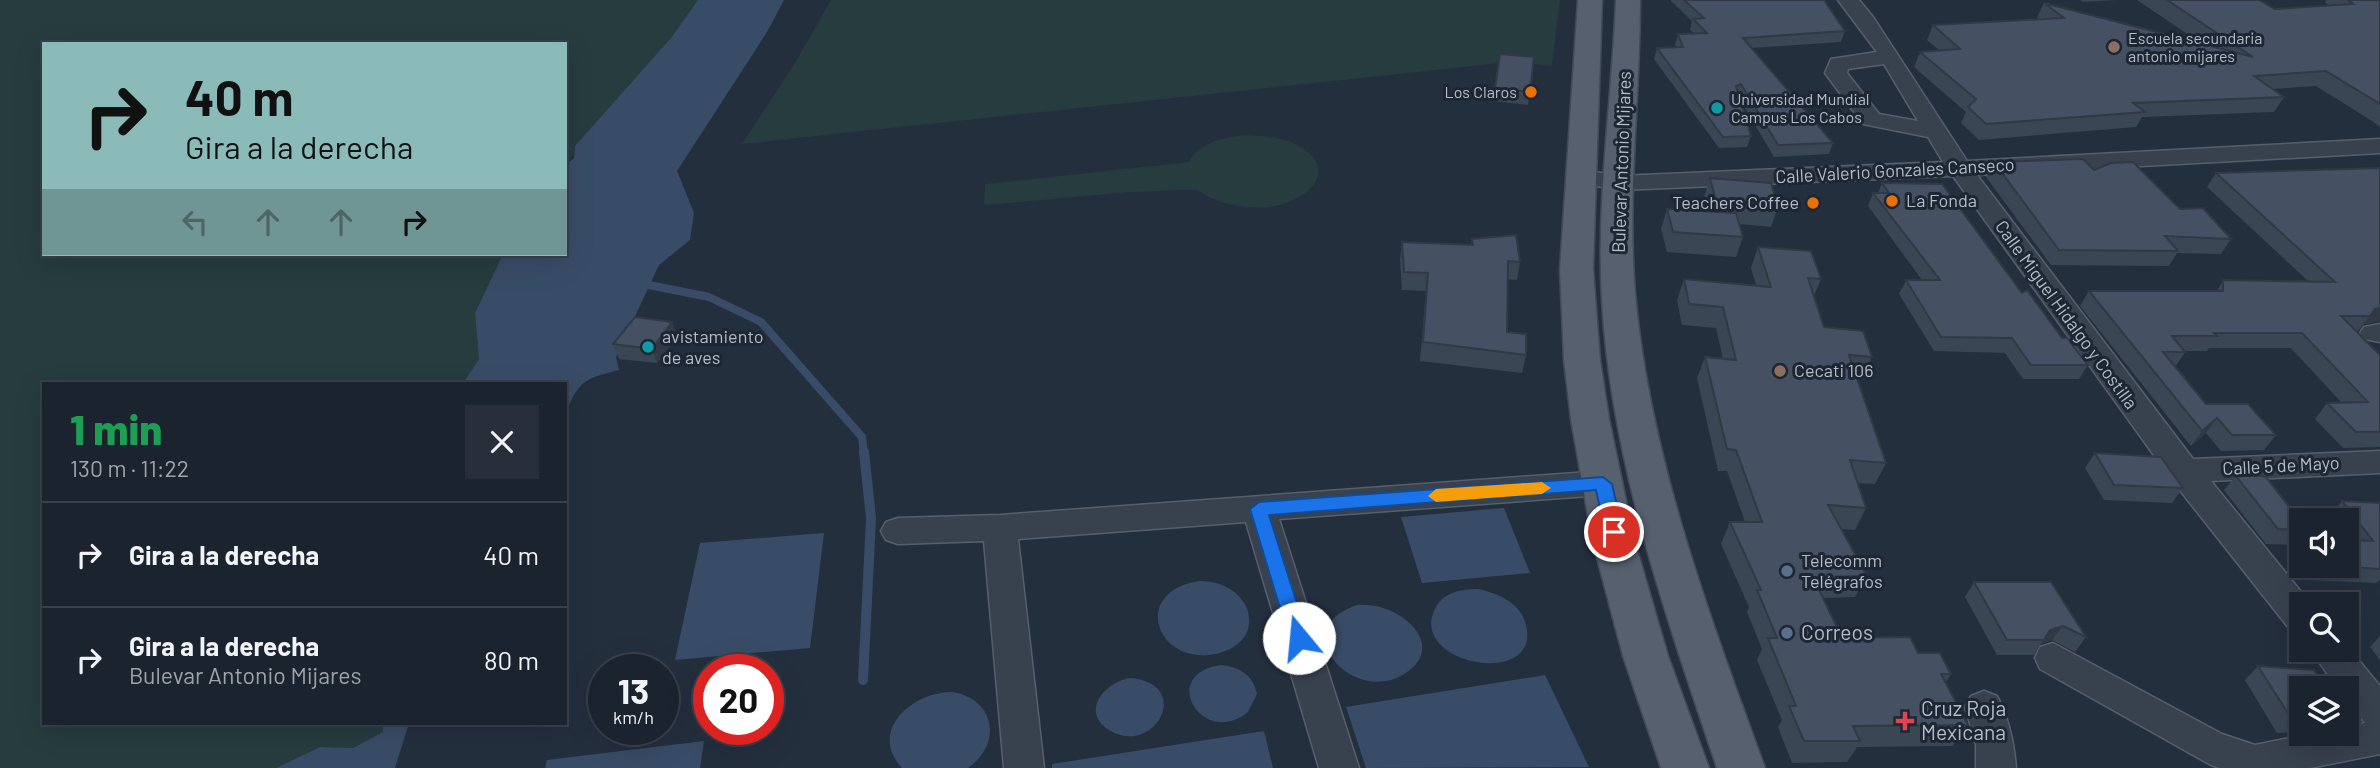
<!DOCTYPE html>
<html lang="es">
<meta charset="utf-8">
<style>
:root{--surface:#1b232e;--page:#282f3a;--text:#f1f3f6;--muted:#a0a4aa;--line:#39404a}
body{margin:0;font-family:Barlow,sans-serif;background:var(--page);color:var(--text);height:100vh;display:flex;flex-direction:column;font-size:26px;white-space:nowrap}
*{box-sizing:border-box;margin:0}
p{font-size:23px;color:var(--muted)}
.icon{flex:none;width:38px;height:38px;fill:none;stroke:currentColor;stroke-width:2;stroke-linecap:round;stroke-linejoin:round}
.map{position:relative;flex:1;overflow:hidden}
.side{position:absolute;left:42px;top:382px;width:525px;height:343px;display:flex;flex-direction:column;background:var(--surface);border-radius:0px;box-shadow:0 7px 28px #0002,0 0 0 2px var(--line)}
.side>*{flex:none}
.hud{position:absolute;left:42px;top:42px;width:525px;height:214px;border-radius:0px;box-shadow:0 7px 28px #0002,0 0 0 2px var(--line);background:#8bbbb9;color:#111;overflow:hidden}
.buttons{position:absolute;left:2289px;top:508px;display:grid;gap:14px}
.buttons a{display:grid;place-items:center;width:70px;height:70px;border-radius:0px;background:var(--surface);box-shadow:0 7px 28px #0002,0 0 0 2px var(--line);font-size:35px}
.speed{position:absolute;left:588px;top:654px;display:flex;gap:14px;font-size:35px;font-weight:700;text-align:center}
.speed>*{display:grid;place-content:center;width:91px;height:91px;border-radius:50%;background:var(--surface);box-shadow:0 7px 28px #0002,0 0 0 2px var(--line);line-height:1}
.speed small{font-size:18px;font-weight:400}
.speed .limit{border:10px solid #d22;background:#fff;color:#111}
.pin{position:absolute;display:grid;place-items:center;width:60px;height:60px;color:#fff;margin:-30px;border:4px solid #fff;border-radius:50%;box-shadow:0 2px 7px #0007}
.me{position:absolute;width:77px;margin:-38px;rotate:343deg;stroke-linejoin:round;filter:drop-shadow(0 0 5px #0008)}
.turn{display:flex;align-items:center;gap:24px;height:147px;padding:0 28px;font-size:32px}
.turn .icon{width:91px;height:91px;stroke-width:2.5}
.turn b{display:block;font-size:49px;line-height:60px}
.lanes{display:flex;align-items:center;height:66px;padding:0 28px;background:#0003;justify-content:center;gap:35px;direction:ltr}
.lanes .off{opacity:.35}
.round{display:grid;place-items:center;flex:none;width:74px;height:74px;border-radius:0px;background:var(--page)}
.summary{display:flex;align-items:center;justify-content:space-between;height:119px;padding:0 28px}
h1{font-size:42px;font-weight:800;line-height:52px;color:#1e9e55}
ul{padding:0;list-style:none}
li{display:flex;align-items:center;gap:21px;height:105px;padding:0 28px;border-top:2px solid var(--line)}
li div{flex:1}
li b{display:block;font-size:26px}
li em{font-style:normal}
.map>svg:first-child{display:block}
.green{fill:#263c3f}
.water{fill:#394c67}
.lines{fill:none;stroke-linecap:round;stroke-linejoin:round}
.stream-far1{stroke:#394c67;stroke-width:8}
.stream{stroke:#394c67;stroke-width:10}
.minor-casing{stroke:#565f6c;stroke-width:3}
.major-casing{stroke:#414a57;stroke-width:3}
.minor{fill:#38414e;fill-rule:evenodd}
.major{fill:#56606e;fill-rule:evenodd}
.wall{fill:#3b4654}
.shaded-wall{fill:#303945}
.building{fill:#455162;stroke:#303945;stroke-width:2}
.route{fill:#1a73e8;stroke:#114b97;stroke-width:2}
.slow{fill:#f59e0b}
.education-dot{fill:#8d6e63;stroke:#1d2633;stroke-width:2.5}
.food-dot{fill:#e8710a;stroke:#1d2633;stroke-width:2.5}
.culture-dot{fill:#0f9aa8;stroke:#1d2633;stroke-width:2.5}
.service-dot{fill:#5c6f8a;stroke:#1d2633;stroke-width:2.5}
.health-dot{fill:#e0444e;stroke:#1d2633;stroke-width:2.5}
.labels{text-anchor:middle;stroke-width:6;stroke-linejoin:round;paint-order:stroke}
.far-poi-label{font-size:16px;fill:#b4bcc9;stroke:#1d2633;text-anchor:start}
.street-label{font-size:18px;fill:#b4bcc9;stroke:#1d2633}
.poi-label{font-size:18px;fill:#b4bcc9;stroke:#1d2633;text-anchor:start}
.near-poi-label{font-size:21px;fill:#b4bcc9;stroke:#1d2633;text-anchor:start}
</style>
<div class="map">
<svg width="2380" height="768" viewBox="0 0 2380 768">
<rect width="100%" height="100%" fill="#242f3e"/>
<path class="green" d="M0,0H698L671,38L565,165V44H44V254H503L475,313L479,359L463,383H44V723H382L383,732L353,748L320,747L276,768H0Z
M831,0H1560L1552,66L1510,62L742,144L795,63Z
M1244,135C1263,136 1284,137 1301,147C1340,172 1306,200 1275,206C1254,209 1230,207 1211,198C1205,195 1200,190 1193,190C1123,190 1053,200 984,205L985,184L1189,162C1199,142 1223,138 1244,135Z"/>
<path class="water" d="M698,0H784L767,32L677,171L694,213L690,240L659,265L616,357L619,370C583,379 578,381 565,416V383H463L479,359L475,313L503,254H565V165L574,158L575,146L671,38Z
M1504,508L1530,573L1422,583L1401,517Z
M824,533L810,648L675,660L700,543Z
M1200,581C1253,581 1271,642 1215,654C1156,666 1130,591 1200,581Z
M1478,589C1498,593 1521,603 1526,625C1542,690 1404,664 1436,607C1444,592 1462,589 1478,589Z
M1357,605C1400,601 1450,646 1404,674C1354,706 1284,630 1357,605Z
M1221,665C1240,667 1253,675 1257,694L1248,712C1203,749 1157,674 1221,665Z
M1545,675L1589,767L1366,768L1346,707Z
M1131,678C1195,685 1153,758 1109,730C1079,711 1106,681 1131,678Z
M953,692C996,700 1002,744 968,768H902C867,730 914,691 953,692Z
M382,723H409L395,768H276L320,747L353,748L383,732Z
M1264,731L1273,768H1052V764Z
M704,741L700,768H545L547,760Z"/>
<g class="lines">
<path class="stream-far1" d="M639,283L709,297L761,322L862,437L864,454"/>
<path class="stream" d="M863,680L871,518L864,452"/>
<g class="minor-casing">
<path id="minor" d="M1838,0H1859L1873,17L1967,161L2380,139V153L1977,175L2193,459L2380,451V473L2211,481L2311,604H2301V631L2288,627L2171,479L1953,176L1620,190L1573,182L1570,177L1573,172L1582,170L1620,176L1943,162L1928,137L1863,124L1825,73L1831,59L1877,52ZM1884,64L1918,121L1879,114L1847,73L1848,69Z
M2380,324V342L2364,339L2360,333L2364,327Z
M1603,471L1614,475L1619,483L1614,491L1603,495L1279,519L1359,768H1319L1246,522L1018,539L1044,768H1004L984,541L898,544L886,540L881,531L886,522L898,518L1000,515Z
M2053,643L2222,734L2255,745L2313,733H2347V727L2365,723L2347,700V688H2337L2310,649H2347V646L2380,686V754L2310,768H2220L2211,765L2040,669L2035,658L2040,647Z
M1984,691L1997,696C2009,719 2014,743 2016,768H1976V745L1965,707L1971,696Z"/>
</g>
<g class="major-casing">
<path id="major" d="M1578,0H1602L1593,269L1600,360L1609,419L1634,539L1668,656L1709,768H1661L1623,656L1592,539L1571,419L1564,360L1560,269Z
M1616,0H1640C1640,101 1626,203 1636,303C1652,464 1710,617 1765,768H1717C1666,616 1611,462 1602,301C1596,201 1612,100 1616,0Z"/>
</g>
<use href="#minor" class="minor"/>
<use href="#major" class="major"/>
</g>
<path class="wall" d="M1671,0H1824L1845,31L1841,42L1751,48L1833,143L1829,154L1774,157L1741,101L1751,136L1747,147L1719,148L1654,59L1657,48L1676,47L1675,45L1678,34L1694,33L1690,30L1692,21L1671,1Z
M2080,0H2117L2083,2Z
M2137,0H2259L2275,9L2329,6L2325,2L2326,0H2380V127L2372,121L2316,86L2273,89L2284,97L2274,112L2142,117L2136,127L1979,140L1961,123L1966,112L1914,67L1920,52L1939,50L1927,40L1933,25L2039,19L2037,17L2044,3L2202,44Z
M1500,54L1530,92L1528,105L1493,101Z
M1994,162L2094,170L2180,209L2231,239L2221,254L2177,253L2169,266L2051,265L1986,177Z
M2380,168V323V321L2364,324L2358,331H2357L2380,355V447L2343,448L2315,419L2327,403H2342L2291,348H2209L2207,351H2185V352L2175,367L2206,404L2276,435L2264,450L2221,451L2206,433L2191,446L2080,306L2089,291H2217L2223,280L2308,281L2207,187L2216,173Z
M1710,178L1778,207L1771,227L1739,224L1743,237L1736,257L1667,252L1661,229L1667,209L1707,212L1704,197Z
M1882,183L2022,293L2088,365L2079,379H2023L2005,353L1934,351L1899,294L1906,280H1922L1868,206L1873,193H1878Z
M1472,239L1520,262L1517,280L1507,279V332L1526,355L1522,373L1420,361L1426,291L1402,290L1400,260L1402,242L1471,245Z
M1758,247L1821,279L1814,296L1824,327L1872,357L1862,379L1857,378L1886,463L1875,484L1858,483L1866,508L1855,530L1841,529L1867,576L1855,597L1823,598L1842,638L1918,653L1951,674L1946,682L1968,725L1953,746L1857,747L1847,762L1792,763L1778,727L1782,720L1757,660L1762,649L1747,612L1749,607L1721,544L1730,522H1745L1727,471H1718L1697,378L1705,357L1723,359L1716,328L1682,325L1677,300L1684,279L1756,285L1751,268Z
M672,322L677,336L657,363L619,359L613,344Z
M2095,453L2183,488L2172,503L2104,500L2085,468Z
M2236,476L2301,522V565H2347L2349,540L2347,536V520H2334L2331,515L2342,501L2380,503V580L2376,583L2308,580L2287,551L2292,545L2266,544L2224,490Z
M1974,582L2086,637L2075,652L2052,640L2041,644L2034,655H1997L1965,597Z
M2380,636V660L2370,647Z
M2258,666L2301,688V732L2277,733L2245,680Z"/>
<path class="shaded-wall" d="M2380,308V321L2364,324L2358,331L2375,309Z
M672,322L677,336L657,363L652,349Z
M2217,418L2206,433L2191,446L2202,431Z
M2063,626L2052,640L2041,644L2050,630Z"/>
<path class="building" d="M1684,0H1824L1845,31L1743,38L1833,143L1778,145L1741,84L1736,86L1751,136L1723,137L1657,48L1683,47L1678,34L1707,33L1693,19L1704,18Z
M2167,0H2259L2275,9L2353,4L2348,0H2380V104L2326,71L2254,76L2284,97L2133,103L2145,112L1986,124L1968,107L1976,99L1920,52L1960,49L1933,25L2064,18L2044,3L2253,57Z
M1500,54L1534,57L1530,92L1495,88Z
M2083,159L2094,170L2111,163L2133,162L2180,209L2203,208L2231,239L2165,236L2178,251L2059,250L1994,162Z
M2380,168V308L2375,309L2370,316H2341L2380,355V432H2356L2327,403L2368,402L2302,333H2214L2217,336H2172L2185,352H2163L2206,404H2248L2276,435H2232L2217,418L2202,431L2089,291H2223V280L2335,282L2216,173Z
M1710,178L1771,183L1778,207L1716,202Z
M1882,183L1942,184L2022,293L2027,290L2062,338H2067L2088,365H2031L2012,338L1941,337L1906,280H1940L1873,193H1889Z
M1667,209L1736,213L1743,237L1673,232Z
M1516,235L1520,262L1508,261L1507,332L1526,334V355L1423,342L1428,273L1404,272L1402,242L1473,245L1472,239Z
M1758,247L1811,251L1821,279L1808,278L1824,327L1863,331L1872,357L1849,355L1886,463L1850,460L1866,508L1828,505L1867,576L1813,577L1842,638L1910,637L1918,653H1940L1951,674H1941L1968,725L1853,726L1860,741H1804L1789,706H1796L1768,638H1777L1757,590H1761L1730,522H1762L1736,450L1727,449L1705,357L1736,360L1723,307L1689,304L1684,279L1771,287Z
M635,317L672,322L652,349L613,344Z
M2095,453L2161,457L2183,488L2114,485Z
M2236,476H2265L2301,522V530L2278,529Z
M2342,501L2380,503V569L2319,565H2347V540L2373,541Z
M1974,582H2051L2086,637L2063,626L2050,630L2044,640H2007Z
M2258,666L2314,670L2326,688H2301V718H2291Z"/>
<path class="route" d="M1603,477L1612,484L1623,532L1614,539L1605,532L1596,490L1269,515L1308,638L1306,644H1292L1289,638L1250,509L1259,502Z"/>
<path class="slow" d="M1542,482L1551,488L1542,494L1436,502L1428,496L1436,489Z"/>
<g class="education-dot">
<circle cx="2114" cy="47" r="7"/>
<circle cx="1780" cy="371" r="7"/>
</g>
<g class="food-dot">
<circle cx="1531" cy="92" r="7"/>
<circle cx="1892" cy="201" r="7"/>
<circle cx="1813" cy="203" r="7"/>
</g>
<g class="culture-dot">
<circle cx="1717" cy="108" r="7"/>
<circle cx="648" cy="347" r="7"/>
</g>
<g class="service-dot">
<circle cx="1787" cy="571" r="7"/>
<circle cx="1787" cy="633" r="7"/>
</g>
<path class="health-dot" d="M1901.5 710.5h7v7h7v7h-7v7h-7v-7h-7v-7h7z"/>
<g class="labels">
<g class="far-poi-label">
<text x="2128" y="44">Escuela secundaria<tspan x="2128" dy="18">antonio mijares</tspan></text>
<text x="1517" y="98" text-anchor="end">Los Claros</text>
<text x="1731" y="105">Universidad Mundial<tspan x="1731" dy="18">Campus Los Cabos</tspan></text>
</g>
<g class="street-label">
<text transform="translate(1622 162) rotate(-88)" y="6">Bulevar Antonio Mijares</text>
<text transform="translate(1895 171) rotate(-3)" y="6">Calle Valerio Gonzales Canseco</text>
<text transform="translate(2066 315) rotate(54)" y="6">Calle Miguel Hidalgo y Costilla</text>
<text transform="translate(2281 466) rotate(-3)" y="6">Calle 5 de Mayo</text>
</g>
<g class="poi-label">
<text x="1906" y="207">La Fonda</text>
<text x="1799" y="209" text-anchor="end">Teachers Coffee</text>
<text x="662" y="343">avistamiento<tspan x="662" dy="21">de aves</tspan></text>
<text x="1794" y="377">Cecati 106</text>
<text x="1801" y="567">Telecomm<tspan x="1801" dy="21">Telégrafos</tspan></text>
</g>
<g class="near-poi-label">
<text x="1801" y="640">Correos</text>
<text x="1921" y="716">Cruz Roja<tspan x="1921" dy="24">Mexicana</tspan></text>
</g>
</g>
</svg>
<div class="buttons">
<a><svg class="icon" aria-label="sound" viewBox="0 0 24 24"><path d="M4 9h4l5-4v14l-5-4H4zM17 9q2 3 0 6"/></svg></a>
<a><svg class="icon" aria-label="search" viewBox="0 0 24 24"><circle cx="10" cy="10" r="6"/><path d="M15 15l6 6"/></svg></a>
<a><svg class="icon" aria-label="layers" viewBox="0 0 24 24"><path d="M12 4l9 5-9 5-9-5zM3 14l9 5 9-5"/></svg></a>
</div>
<div class="speed"><div>13<small>km/h</small></div><div class="limit">20</div></div>
<div class="pin" style="left:1614px;top:532px;background:#d93025"><svg class="icon" aria-label="arrive" viewBox="0 0 24 24"><path d="M6 21V4h12l-3 4 3 4H6"/></svg></div>
<svg class="me" style="left:1299px;top:638px" viewBox="-20 -20 40 40"><circle r="19" fill="#fff"/><path d="M0-13L10 11 0 6-10 11z" fill="#1a73e8"/></svg>
<div class="hud">
<div class="turn"><svg class="icon" aria-label="right" viewBox="0 0 24 24"><path d="M7 20v-9h11M14 6l5 5-5 5"/></svg><div><b>40 m</b>Gira a la derecha</div></div>
<div class="lanes"><svg class="icon off" aria-label="left" viewBox="0 0 24 24"><path d="M17 20v-9H6M10 6l-5 5 5 5"/></svg><svg class="icon off" aria-label="ahead" viewBox="0 0 24 24"><path d="M12 20V5M6 11l6-6 6 6"/></svg><svg class="icon off" aria-label="ahead" viewBox="0 0 24 24"><path d="M12 20V5M6 11l6-6 6 6"/></svg><svg class="icon" aria-label="right" viewBox="0 0 24 24"><path d="M7 20v-9h11M14 6l5 5-5 5"/></svg></div>
</div>
<section class="side">
<div class="summary"><div><h1>1 min</h1><p>130 m · 11:22</p></div><a class="round"><svg class="icon" aria-label="close" viewBox="0 0 24 24"><path d="M6 6l12 12M18 6L6 18"/></svg></a></div>
<ul>
<li><svg class="icon" aria-label="right" viewBox="0 0 24 24"><path d="M7 20v-9h11M14 6l5 5-5 5"/></svg><div><b>Gira a la derecha</b></div><em>40 m</em></li>
<li><svg class="icon" aria-label="right" viewBox="0 0 24 24"><path d="M7 20v-9h11M14 6l5 5-5 5"/></svg><div><b>Gira a la derecha</b><p>Bulevar Antonio Mijares</p></div><em>80 m</em></li>
</ul>
</section>
</div>
